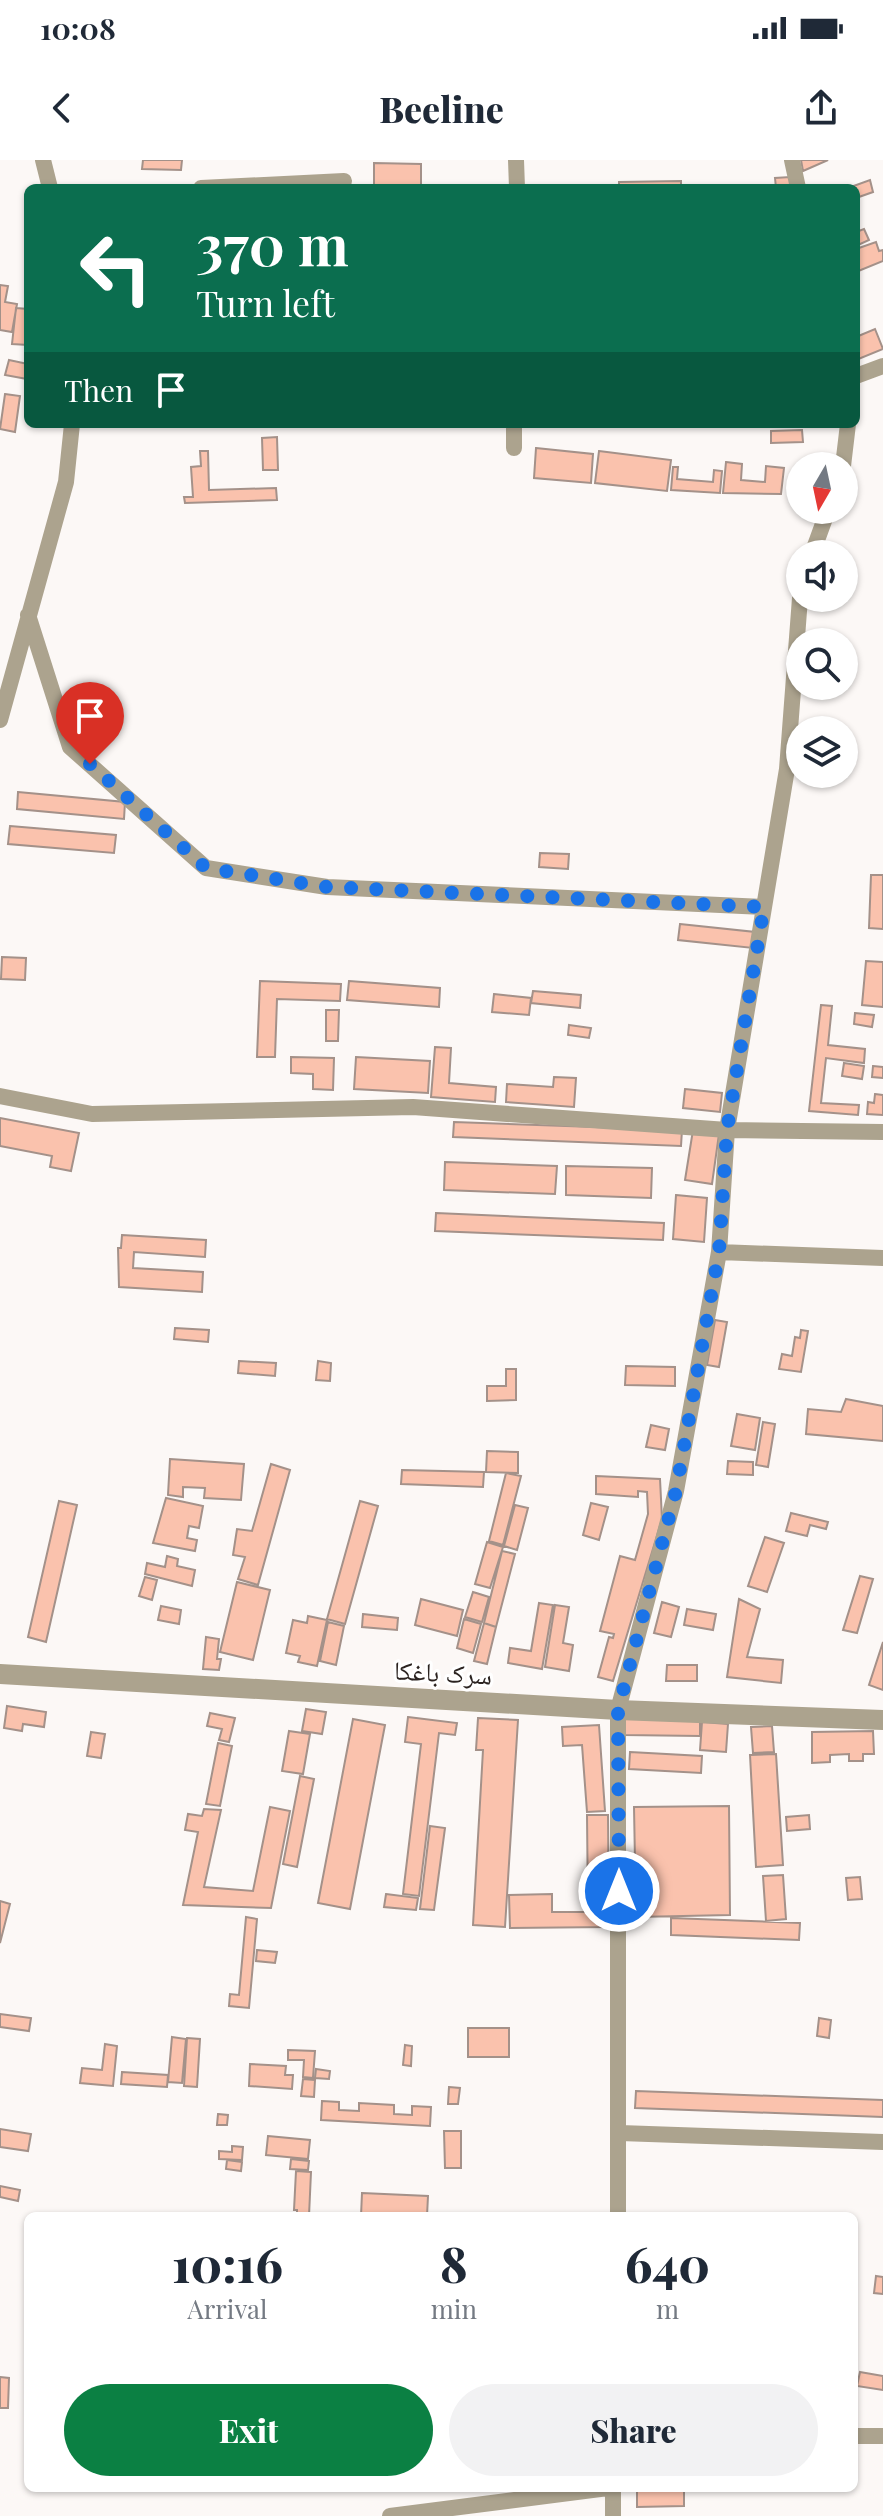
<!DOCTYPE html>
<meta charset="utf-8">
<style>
:root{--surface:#fff;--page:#f2f2f3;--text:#1f2937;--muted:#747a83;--accent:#0b8043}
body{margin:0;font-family:"Playfair Display","Noto Naskh Arabic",serif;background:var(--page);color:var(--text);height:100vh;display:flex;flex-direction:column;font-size:30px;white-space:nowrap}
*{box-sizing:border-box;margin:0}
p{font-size:26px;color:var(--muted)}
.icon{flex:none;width:44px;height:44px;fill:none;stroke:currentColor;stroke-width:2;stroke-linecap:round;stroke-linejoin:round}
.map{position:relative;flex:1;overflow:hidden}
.side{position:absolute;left:24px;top:2052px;width:834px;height:280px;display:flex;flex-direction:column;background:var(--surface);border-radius:12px;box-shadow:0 2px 6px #0004}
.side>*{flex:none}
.banner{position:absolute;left:24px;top:24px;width:836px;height:244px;border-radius:12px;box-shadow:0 2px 6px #0004;background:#0b6e4f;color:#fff;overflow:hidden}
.needle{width:52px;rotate:189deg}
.controls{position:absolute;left:786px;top:292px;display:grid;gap:16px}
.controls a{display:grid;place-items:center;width:72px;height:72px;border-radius:50%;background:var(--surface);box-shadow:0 2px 6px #0004;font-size:40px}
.pin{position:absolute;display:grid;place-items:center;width:68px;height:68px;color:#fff;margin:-82px -34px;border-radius:50% 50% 50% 0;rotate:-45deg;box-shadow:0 0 8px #0007}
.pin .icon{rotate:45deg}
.me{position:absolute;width:88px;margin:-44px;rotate:0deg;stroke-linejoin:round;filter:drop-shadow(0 0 6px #0008)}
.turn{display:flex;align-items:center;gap:28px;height:168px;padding:0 40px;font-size:36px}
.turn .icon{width:104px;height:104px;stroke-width:2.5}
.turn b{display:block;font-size:56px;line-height:68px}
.then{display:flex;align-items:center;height:76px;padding:0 40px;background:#0003;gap:16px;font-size:30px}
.eta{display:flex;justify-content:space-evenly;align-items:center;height:136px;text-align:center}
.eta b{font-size:48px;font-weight:800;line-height:56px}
.cta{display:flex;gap:16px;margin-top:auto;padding:16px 40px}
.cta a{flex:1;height:92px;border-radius:48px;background:var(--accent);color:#fff;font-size:32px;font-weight:800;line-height:92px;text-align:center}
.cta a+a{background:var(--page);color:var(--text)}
.status{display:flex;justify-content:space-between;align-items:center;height:56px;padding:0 40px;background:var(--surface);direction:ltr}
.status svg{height:22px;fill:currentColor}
header{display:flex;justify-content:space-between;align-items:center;height:104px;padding:0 40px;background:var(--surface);font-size:36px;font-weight:800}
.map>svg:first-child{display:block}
.building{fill:#fac2ad;stroke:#a49189;stroke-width:2}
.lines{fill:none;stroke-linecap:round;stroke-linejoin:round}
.minor{stroke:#aca38e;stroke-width:16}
.tertiary{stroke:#aca38e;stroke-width:20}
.route{stroke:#1a73e8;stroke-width:14;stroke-dasharray:0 25.2}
.labels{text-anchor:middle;stroke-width:6;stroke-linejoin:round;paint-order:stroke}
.street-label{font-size:26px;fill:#2b2320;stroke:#fff}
</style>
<div class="status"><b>10:08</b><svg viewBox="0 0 49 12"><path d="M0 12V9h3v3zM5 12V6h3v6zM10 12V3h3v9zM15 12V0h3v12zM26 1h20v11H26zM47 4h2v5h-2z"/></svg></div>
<header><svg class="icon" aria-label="back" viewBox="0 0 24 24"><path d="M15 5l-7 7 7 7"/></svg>Beeline<svg class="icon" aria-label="share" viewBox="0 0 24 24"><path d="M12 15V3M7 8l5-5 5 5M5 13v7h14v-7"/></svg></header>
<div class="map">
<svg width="883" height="2356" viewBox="0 0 883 2356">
<rect width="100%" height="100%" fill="#fcf8f6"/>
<path class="building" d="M143,0H182L181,10L142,9Z
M801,0H828L803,11Z
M374,3L421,4V28H374Z
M790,17V28H776L775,18Z
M870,20L873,32L856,38V28H848Z
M681,21V28H619V22Z
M864,69L869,80L856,86V72Z
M876,82L879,91L883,90V101L856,112V89Z
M0,125L8,126L5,142L17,144L12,172L0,170Z
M16,148L28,149V185L12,184Z
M875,169L883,189L856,200V177Z
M9,200L28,204L27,219L5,215Z
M5,234L20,236L15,272L0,269Z
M802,270L803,282L771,283V271Z
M277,277L278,310H263L262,278Z
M536,288L593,294L591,323L534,318Z
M200,291H208L209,330L276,328L277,340L185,343L184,337H193L191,307L201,306Z
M599,291L671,300L667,331L595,323Z
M726,302L742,304L741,320L765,322L766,306L784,308L781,334L723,333Z
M673,307H678L677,319L713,322L714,310L722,311L720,333L671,330Z
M18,632L125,642L124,659L17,649Z
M10,666L116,675L114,693L8,684Z
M540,693L569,694L568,709L539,707Z
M871,715H883V769L869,768Z
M680,764L755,772L753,788L678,780Z
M2,797L26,798L25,820L1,819Z
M866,801L883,802V847L862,845Z
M260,821L341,824L340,841L277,839L275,897H257Z
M349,821L440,828L439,847L347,840Z
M533,831L581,835L580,848L531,843Z
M494,834L531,838L529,855L492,852Z
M821,845L832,846L828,885L865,889L864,903L826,898L821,943L859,945L858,955L809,951Z
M326,850H339L338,881H326Z
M855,853L874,855L872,867L854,864Z
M569,865L591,868L589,878L568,875Z
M435,887L451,888L449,923L496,927L495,942L431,937Z
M291,897L334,898L333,930L313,929V914L291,913Z
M356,897L430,901L428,933L354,929Z
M844,903L864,906L862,919L842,916Z
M873,906L883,907V918L872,917Z
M554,917L576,918L574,947L506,942L507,924L553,927Z
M685,929L722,933L720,952L683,948Z
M875,934L883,935V955L867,954L868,942L874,943Z
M0,958L79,973L71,1011L50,1007L52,996L0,986Z
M454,962L682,970L681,986L453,977Z
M693,970L719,974L712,1024L685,1020Z
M445,1002L557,1006L555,1034L444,1030Z
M566,1006L652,1008L651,1038L566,1035Z
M676,1035L707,1038L704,1082L673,1079Z
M436,1053L664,1063L663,1080L435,1071Z
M122,1075L206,1080L205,1097L134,1092L133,1108L203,1112L202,1132L119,1127L118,1088H121Z
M715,1160L727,1162L719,1207L707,1205Z
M175,1168L209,1170L208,1182L174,1179Z
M801,1170L808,1171L801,1212L779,1209L782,1194L792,1196L795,1177L800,1178Z
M239,1201L276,1203L275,1216L238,1213Z
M318,1201L331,1203L330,1221L316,1220Z
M626,1206L675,1207V1226L625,1225Z
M506,1209H516V1240L487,1241V1226H506Z
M846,1239L883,1246V1281L806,1274L808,1249L841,1252Z
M737,1254L760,1258L755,1290L731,1286Z
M763,1262L775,1264L768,1307L756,1305Z
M651,1265L669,1269L665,1290L646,1287Z
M487,1291L518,1292V1313L486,1312Z
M170,1299L244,1304L241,1340L204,1338L205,1328L183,1327V1337L168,1335Z
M728,1301L753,1302V1315L727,1314Z
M271,1304L290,1310L258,1425L238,1419L245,1397L233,1395L237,1369L252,1371Z
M402,1310L484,1312L483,1327L401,1324Z
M506,1313L521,1316L503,1385L489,1381Z
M596,1316L660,1319L662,1359L613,1521L598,1517L609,1477L613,1478L614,1474L600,1471L620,1396L635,1400L648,1354L647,1332L638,1331V1337L596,1334Z
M166,1338L203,1346L199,1368L189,1366L187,1378L197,1380L195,1391L153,1383Z
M59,1341L77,1345L46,1482L28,1477Z
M360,1341L378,1346L345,1464L327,1459Z
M591,1343L608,1347L599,1380L583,1375Z
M515,1345L528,1348L517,1390L504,1386Z
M791,1353L828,1362L826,1369L810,1365L807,1376L786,1371Z
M765,1377L784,1383L767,1432L748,1426Z
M487,1382L503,1387L490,1428L475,1424Z
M502,1391L515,1394L496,1467L484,1463Z
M167,1396L178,1399L177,1406L195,1410L192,1426L145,1414L147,1403L165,1407Z
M860,1416L873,1419L857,1473L843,1470Z
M145,1417L157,1420L152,1440L139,1436Z
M237,1422L270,1430L253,1500L220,1492Z
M473,1432L489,1437L482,1462L465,1457Z
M421,1439L463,1450L457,1476L415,1465Z
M739,1439L760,1449L747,1497L783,1500L781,1523L727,1517Z
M662,1442L679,1447L671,1477L654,1473Z
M539,1443L553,1445L542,1509L508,1503L510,1488L531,1491Z
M555,1445L569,1447L563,1483L573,1485L569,1511L545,1507Z
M161,1446L181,1450L179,1464L158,1460Z
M687,1449L716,1454L713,1470L684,1465Z
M363,1454L398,1458L397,1470L362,1467Z
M308,1456L327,1460L317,1506L298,1502L300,1496L286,1493L293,1460L307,1463Z
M464,1459L481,1464L473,1493L457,1488Z
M328,1462L344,1466L336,1505L320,1501Z
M484,1463L496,1467L487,1504L474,1501Z
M206,1477L219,1479L217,1499H221L219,1510L203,1509Z
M883,1482V1530L869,1525Z
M667,1505H697V1521H666Z
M7,1546L46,1552L44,1567L23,1564L22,1571L4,1568Z
M306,1549L326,1552L322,1574L302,1571Z
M210,1553L235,1558L229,1582L219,1580L222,1569L207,1566Z
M625,1555L700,1557V1576L624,1575Z
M408,1557L457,1563L455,1575L439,1573L419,1736L403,1734L421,1584L405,1582Z
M478,1558L518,1560L505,1767L473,1765L483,1590H476Z
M353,1559L385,1565L350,1749L318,1743Z
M702,1562L728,1564L726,1592L700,1590Z
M599,1565L605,1651L587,1652L582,1585L563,1586L562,1567Z
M772,1566L774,1592L753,1593L751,1567Z
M289,1571L310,1574L303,1614L282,1611Z
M873,1571L874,1594H863V1601H849V1594L830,1595V1602L812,1603V1572Z
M91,1572L105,1574L101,1598L87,1596Z
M218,1583L232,1586L220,1646L206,1644Z
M630,1592L702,1596L701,1613L629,1609Z
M776,1594L783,1705L756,1707L750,1595Z
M300,1616L314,1619L297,1707L283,1704Z
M729,1646L730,1755L636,1757L634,1647Z
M270,1647L290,1651L271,1748L183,1745L198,1672L185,1670L188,1654L202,1656L204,1649L221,1650L204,1727L253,1731Z
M587,1655H608L609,1767L510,1768L509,1735L552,1734V1752H588Z
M809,1655L810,1669L787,1671L786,1657Z
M430,1666L445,1668L434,1750L420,1749Z
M783,1715L786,1759L766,1761L763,1716Z
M860,1717L862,1739L848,1740L846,1718Z
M386,1734L418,1738L416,1750L384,1747Z
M0,1741L10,1744L0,1783Z
M246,1757L257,1759L249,1848L229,1846L230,1834L239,1835Z
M671,1758L800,1763L799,1780L671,1775Z
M257,1790L277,1792L275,1803L256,1801Z
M0,1854L31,1858L29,1871L0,1867Z
M819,1858L831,1860L829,1878L817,1876Z
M468,1868H509V1897H468Z
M172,1877L186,1879L182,1923L168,1922Z
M187,1878L200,1879L197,1927L184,1926Z
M105,1884L117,1886L113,1926L80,1923L82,1908L102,1910Z
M405,1885L412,1886L411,1906L403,1905Z
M288,1890L315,1891L313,1918L303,1917L304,1900H288Z
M250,1904L286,1906L285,1915H293L292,1929L249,1926Z
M316,1909L330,1911L329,1919L315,1918Z
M122,1912L168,1915L167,1927L121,1924Z
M303,1919L315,1920L314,1937L301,1936Z
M449,1927L460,1928L458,1944H448Z
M636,1931L883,1940V1957L635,1948Z
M322,1941L339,1942V1950L359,1951V1943L394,1945V1954L412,1955V1946L431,1947L430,1966L321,1960Z
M218,1954L228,1955L227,1965H217Z
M0,1969L31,1974L28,1991L0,1987Z
M444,1971H461V2008H445Z
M268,1976L310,1980L308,1999L266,1995Z
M232,1986L243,1987L242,2000L219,1999V1991L232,1992Z
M291,1999L309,2001L308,2010L290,2009Z
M227,2000L242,2002L241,2011L226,2009Z
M296,2011L311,2012L309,2056H297V2050H294Z
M0,2026L20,2030L18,2041L0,2037Z
M362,2033L428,2036L427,2056H361Z
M876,2116L883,2117V2134L874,2133Z
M860,2212L883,2216V2230L857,2226Z
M0,2217L9,2218L8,2248H0Z
M637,2328H684V2346L637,2347Z"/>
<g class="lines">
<path class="minor" d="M43,0L50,28
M516,0L517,28
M792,0L798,28
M201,28L344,21
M856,216L883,206
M514,288V264
M843,306L848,264
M812,394L828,350
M28,455L70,587L206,708L327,727L764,747
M0,560L66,322L72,264
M0,936L92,954L413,947L727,970L883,972
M719,1092L883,1098
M620,1973L883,1982
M618,2056V1550L676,1331L719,1092L727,970L787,609L800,438
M854,2276H883
M390,2356L608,2328
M613,2356V2328"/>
<path class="tertiary" d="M0,1514L618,1550L883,1560"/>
</g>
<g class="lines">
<path class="route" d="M90,604L206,708L327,727L764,747L727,970L719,1092L676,1331L618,1550L619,1731"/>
</g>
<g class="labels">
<g class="street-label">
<text transform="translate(443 1513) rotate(3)" y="9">سرک باغکا</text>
</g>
</g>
</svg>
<div class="controls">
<a><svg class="needle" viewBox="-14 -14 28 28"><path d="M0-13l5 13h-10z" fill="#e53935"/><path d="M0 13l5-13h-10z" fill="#747a83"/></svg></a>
<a><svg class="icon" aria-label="sound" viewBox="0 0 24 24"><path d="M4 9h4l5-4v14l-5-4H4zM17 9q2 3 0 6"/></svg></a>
<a><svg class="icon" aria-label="search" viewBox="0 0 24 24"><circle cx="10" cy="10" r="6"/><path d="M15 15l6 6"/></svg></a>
<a><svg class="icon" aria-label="layers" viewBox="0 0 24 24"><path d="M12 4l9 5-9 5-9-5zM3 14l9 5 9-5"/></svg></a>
</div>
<div class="pin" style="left:90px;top:604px;background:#d93025"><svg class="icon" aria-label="arrive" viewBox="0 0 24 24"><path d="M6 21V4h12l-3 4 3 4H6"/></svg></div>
<svg class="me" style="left:619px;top:1731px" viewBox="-20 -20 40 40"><circle r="17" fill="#1a73e8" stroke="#fff" stroke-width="3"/><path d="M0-11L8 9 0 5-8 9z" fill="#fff"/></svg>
<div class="banner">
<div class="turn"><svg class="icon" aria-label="left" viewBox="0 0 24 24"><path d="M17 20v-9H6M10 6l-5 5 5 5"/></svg><div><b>370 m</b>Turn left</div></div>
<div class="then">Then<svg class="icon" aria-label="arrive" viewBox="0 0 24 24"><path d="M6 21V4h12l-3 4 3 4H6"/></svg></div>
</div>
<section class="side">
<div class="eta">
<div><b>10:16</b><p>Arrival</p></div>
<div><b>8</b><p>min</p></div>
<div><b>640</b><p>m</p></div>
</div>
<div class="cta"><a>Exit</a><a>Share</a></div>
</section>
</div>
